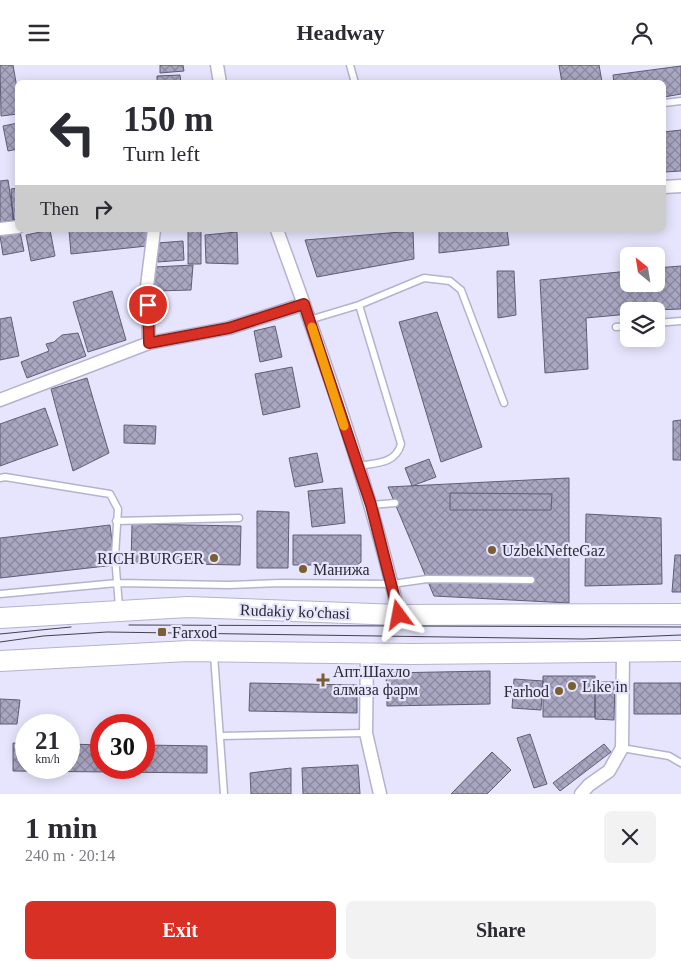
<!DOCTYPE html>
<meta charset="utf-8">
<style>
:root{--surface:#fff;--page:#f2f2f3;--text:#2b2b33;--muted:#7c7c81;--accent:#d93025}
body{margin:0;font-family:"Times New Roman",serif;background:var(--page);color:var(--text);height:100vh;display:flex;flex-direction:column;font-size:19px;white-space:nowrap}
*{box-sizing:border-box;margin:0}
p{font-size:16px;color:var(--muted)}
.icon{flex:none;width:28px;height:28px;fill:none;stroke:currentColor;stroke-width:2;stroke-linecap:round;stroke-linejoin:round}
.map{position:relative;height:729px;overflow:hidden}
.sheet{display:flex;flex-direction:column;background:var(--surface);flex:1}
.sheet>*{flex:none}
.hud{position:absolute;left:15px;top:15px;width:651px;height:152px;border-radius:8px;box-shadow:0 2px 12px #0003;background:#fff;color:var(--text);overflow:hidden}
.needle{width:32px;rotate:330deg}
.tools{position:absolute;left:620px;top:182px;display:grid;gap:10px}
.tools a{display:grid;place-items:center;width:45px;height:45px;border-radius:8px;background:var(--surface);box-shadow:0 2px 12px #0003;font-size:25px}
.speed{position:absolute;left:15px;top:649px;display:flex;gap:10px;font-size:25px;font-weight:700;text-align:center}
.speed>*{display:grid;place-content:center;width:65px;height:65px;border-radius:50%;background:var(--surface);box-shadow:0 2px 12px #0003;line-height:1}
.speed small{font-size:12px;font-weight:400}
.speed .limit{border:8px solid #d22;background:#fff;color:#111}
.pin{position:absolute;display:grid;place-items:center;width:42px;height:42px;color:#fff;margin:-21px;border:2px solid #fff;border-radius:50%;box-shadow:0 1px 5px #0007}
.me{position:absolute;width:55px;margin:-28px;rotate:347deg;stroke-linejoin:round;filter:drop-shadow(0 0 4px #0008)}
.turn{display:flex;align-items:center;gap:18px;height:105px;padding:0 25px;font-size:22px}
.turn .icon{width:65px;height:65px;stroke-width:2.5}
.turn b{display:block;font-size:35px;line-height:42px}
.then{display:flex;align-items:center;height:48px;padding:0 25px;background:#0003;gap:10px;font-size:19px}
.round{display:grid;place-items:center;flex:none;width:52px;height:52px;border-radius:8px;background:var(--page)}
.overview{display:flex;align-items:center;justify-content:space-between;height:85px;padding:0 25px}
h1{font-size:30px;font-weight:600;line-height:38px}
.cta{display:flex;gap:10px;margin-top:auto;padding:10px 25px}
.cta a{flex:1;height:58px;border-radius:8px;background:var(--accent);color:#fff;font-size:20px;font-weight:600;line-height:58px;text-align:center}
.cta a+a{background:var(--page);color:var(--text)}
header{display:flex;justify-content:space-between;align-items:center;height:65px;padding:0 25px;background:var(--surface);font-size:22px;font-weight:600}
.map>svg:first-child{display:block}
.building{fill:url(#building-cross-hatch);stroke:#615d77}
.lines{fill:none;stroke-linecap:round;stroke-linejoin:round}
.lane-casing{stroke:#b5b2cf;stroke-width:9}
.street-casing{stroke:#b5b2cf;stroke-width:15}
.primary-casing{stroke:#b5b2cf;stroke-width:22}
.lane{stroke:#fff;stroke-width:6}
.street{stroke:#fff;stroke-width:12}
.primary{stroke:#fff;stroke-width:20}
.tram{stroke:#42414e;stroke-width:1}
.route-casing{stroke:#8d1f18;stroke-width:12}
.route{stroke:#d93025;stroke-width:9}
.slow{stroke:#f59e0b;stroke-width:9}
.poi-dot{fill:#795f31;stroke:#e7e5fd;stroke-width:2}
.labels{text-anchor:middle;stroke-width:4.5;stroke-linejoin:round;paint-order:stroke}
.poi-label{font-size:16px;fill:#2a2934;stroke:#e7e5fd;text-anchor:start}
.street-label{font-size:16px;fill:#2a2934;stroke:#e7e5fd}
</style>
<header><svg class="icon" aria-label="menu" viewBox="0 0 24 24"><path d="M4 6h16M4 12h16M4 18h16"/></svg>Headway<svg class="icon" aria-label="person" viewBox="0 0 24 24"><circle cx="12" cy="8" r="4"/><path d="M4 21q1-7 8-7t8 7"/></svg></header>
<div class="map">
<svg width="681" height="729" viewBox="0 0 681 729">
<defs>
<pattern id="building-cross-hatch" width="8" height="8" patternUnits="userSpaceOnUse" patternTransform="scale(1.25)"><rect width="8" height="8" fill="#a9a6c2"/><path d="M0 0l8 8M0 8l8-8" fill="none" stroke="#8a879e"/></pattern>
</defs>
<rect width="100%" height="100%" fill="#e7e5fd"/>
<path class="building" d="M0,0H13L18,29V49L1,51Z
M160,0H183L184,6L160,8Z
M559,0H599L602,17L562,18Z
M681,1V29L664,32V18H614L613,10Z
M180,10L181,18H157V11Z
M18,58V84L8,86L3,61Z
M681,65V106L664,107V67Z
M8,115L14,155L0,157V116Z
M18,123V154L13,155L11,124Z
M50,165L55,191L31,196L26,170Z
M69,165H150L147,181L71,189Z
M439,165H507L509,180L439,188Z
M188,166H201V199H188Z
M413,166L414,194L317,212L305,175Z
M20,167L24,186L3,190L0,171Z
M237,167L238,199L206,198L205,170Z
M183,176L184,195L158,197L157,178Z
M193,200L191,225L154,226V202Z
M681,201V244L629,246V249L586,253L588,304L545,308L540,215L629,206V219H656V203Z
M497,206H514L516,250L498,253Z
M112,226L126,275L88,287L73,237Z
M437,247L482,382L441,397L399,257Z
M11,252L19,291L0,295V254Z
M275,261L282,292L260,297L254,266Z
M78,268L86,291L27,313L21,297L49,286L46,279L54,277L62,270Z
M292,302L300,342L263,350L255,309Z
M87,313L109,388L73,406L51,324Z
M45,343L58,380L0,401V359Z
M681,355V395H673V356Z
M124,360L156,361L155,379L124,378Z
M317,388L323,417L295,422L289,393Z
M429,394L436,412L412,421L405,403Z
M569,413V538L434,531L388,422Z
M342,423L345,458L312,462L308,426Z
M450,428L552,429L551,445H450Z
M257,446L289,447L288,503H257Z
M586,449L661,453L662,519L585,521Z
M132,459L241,461L240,500L131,498Z
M110,460L115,500L0,513V473Z
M293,470H361V497L357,500H293Z
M675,490H681V527H672Z
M490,606V639L387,641L386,608Z
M543,611H595V652H543Z
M514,614L543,616L541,645L512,643Z
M595,617H615L614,655L595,654Z
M250,618L357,620V648L249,646Z
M634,618H681V649H634Z
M0,634L20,635L17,659H0Z
M530,669L547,719L534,723L517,673Z
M13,678L26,679V702H69V679L101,680V702H144V680L207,681V708L13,706Z
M604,679L611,687L560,726L553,718Z
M492,687L511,705L487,729H451Z
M358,700L360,729H303L302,703Z
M291,703V729H251L250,708Z"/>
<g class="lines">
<g class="lane-casing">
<path id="lane" d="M350,0L355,18
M664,38L681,36
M309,255L359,240L424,213L450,216L461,225L504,338
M656,258L681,256
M616,262L629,261
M358,401C375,398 396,399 401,379L359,240
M0,413L5,412L110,429L118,444L115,491L119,542
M371,440L395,438
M116,456L239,453
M0,529L117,518L229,520L281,518L392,519L427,514L531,515
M214,590L224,729
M220,671L366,668
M622,683L669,691L681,698"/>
</g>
<g class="street-casing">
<path id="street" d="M217,0L220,18
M664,122L681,121
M0,164L18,162
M277,165C323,291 369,419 399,550
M149,278L147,221L154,165
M0,335L149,278L229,263L304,239
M367,588L366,668L380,729
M581,729L589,720L609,706L622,683L623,587"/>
</g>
<g class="primary-casing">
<path id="primary" d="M0,553L188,542L399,550L681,549
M0,596L188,586L412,589L681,586"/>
</g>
<use href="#lane" class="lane"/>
<use href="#street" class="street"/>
<use href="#primary" class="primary"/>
<path class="tram" d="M129,560L681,562
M0,569L71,562
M0,577L43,571L107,567L583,574L681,570"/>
</g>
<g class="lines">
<g class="route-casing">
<path id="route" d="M148,240L149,278L229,263L304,239L371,440L399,550"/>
</g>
<use href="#route" class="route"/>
<path class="slow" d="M312,262L344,361"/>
</g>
<g class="poi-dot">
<circle cx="492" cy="485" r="5"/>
<circle cx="214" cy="493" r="5"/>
<circle cx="303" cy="504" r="5"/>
<rect x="157" y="562" width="10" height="10" rx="2.5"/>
<path d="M320.5 607.5h5v5h5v5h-5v5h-5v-5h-5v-5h5z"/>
<circle cx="572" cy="621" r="5"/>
<circle cx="559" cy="626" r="5"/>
</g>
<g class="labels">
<g class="poi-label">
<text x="502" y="491">UzbekNefteGaz</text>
<text x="204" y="499" text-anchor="end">RICH BURGER</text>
<text x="313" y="510">Манижа</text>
<text x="172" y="573">Farxod</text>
<text x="333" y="612">Апт.Шахло<tspan x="333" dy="18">алмаза фарм</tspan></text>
<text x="582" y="627">Like in</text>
<text x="549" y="632" text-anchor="end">Farhod</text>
</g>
<g class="street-label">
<text transform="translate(295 546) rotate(2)" y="6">Rudakiy ko'chasi</text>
</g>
</g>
</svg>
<div class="tools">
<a><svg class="needle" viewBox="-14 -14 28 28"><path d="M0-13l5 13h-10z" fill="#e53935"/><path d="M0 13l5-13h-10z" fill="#7c7c81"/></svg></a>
<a><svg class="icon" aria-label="layers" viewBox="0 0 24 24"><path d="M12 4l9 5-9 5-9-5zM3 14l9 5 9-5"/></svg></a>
</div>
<div class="speed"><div>21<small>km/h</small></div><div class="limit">30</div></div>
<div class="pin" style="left:148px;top:240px;background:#d93025"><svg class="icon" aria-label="arrive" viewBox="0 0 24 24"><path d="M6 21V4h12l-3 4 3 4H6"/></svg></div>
<svg class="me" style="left:399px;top:550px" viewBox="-20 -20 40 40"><path d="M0-17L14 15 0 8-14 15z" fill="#d93025" stroke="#fff" stroke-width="4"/></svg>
<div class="hud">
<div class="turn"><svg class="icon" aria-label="left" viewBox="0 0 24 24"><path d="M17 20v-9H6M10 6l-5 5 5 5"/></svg><div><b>150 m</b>Turn left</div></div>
<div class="then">Then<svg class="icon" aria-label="right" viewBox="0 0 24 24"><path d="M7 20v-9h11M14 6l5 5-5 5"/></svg></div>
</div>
</div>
<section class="sheet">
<div class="overview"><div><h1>1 min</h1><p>240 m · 20:14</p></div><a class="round"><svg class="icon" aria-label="close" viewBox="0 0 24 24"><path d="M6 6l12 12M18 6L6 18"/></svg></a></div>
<div class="cta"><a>Exit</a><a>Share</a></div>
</section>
